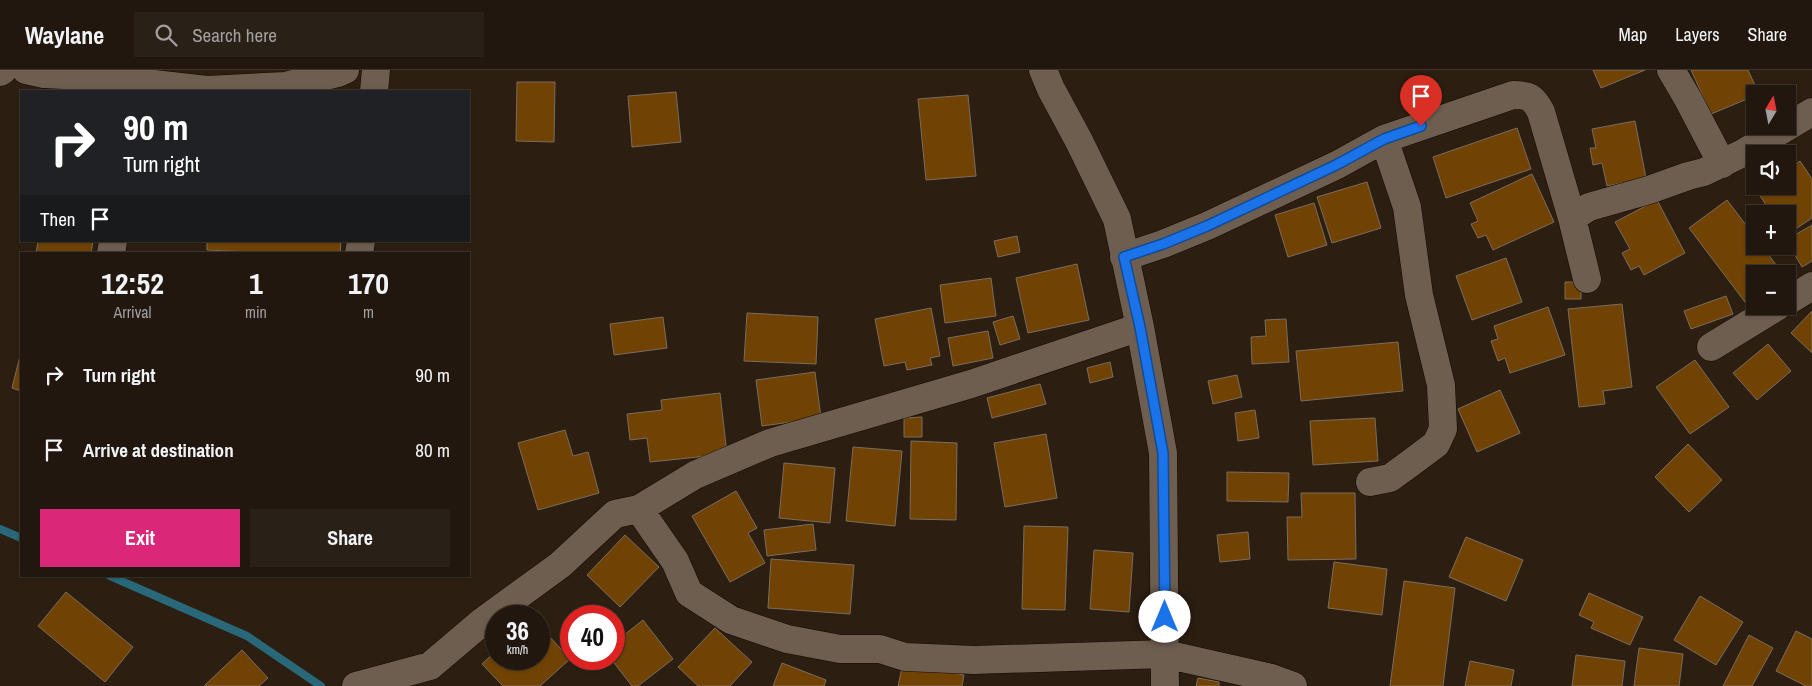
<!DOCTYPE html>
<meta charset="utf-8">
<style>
:root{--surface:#21170e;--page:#292017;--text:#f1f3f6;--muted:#a29f9e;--line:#3e362e;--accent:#db2777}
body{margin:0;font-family:"Archivo Narrow",sans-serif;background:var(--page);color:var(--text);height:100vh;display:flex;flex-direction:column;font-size:19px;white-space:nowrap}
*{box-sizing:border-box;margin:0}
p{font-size:16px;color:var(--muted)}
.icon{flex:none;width:28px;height:28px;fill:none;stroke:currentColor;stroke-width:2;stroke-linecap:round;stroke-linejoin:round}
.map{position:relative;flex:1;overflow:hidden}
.details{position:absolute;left:20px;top:182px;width:450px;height:325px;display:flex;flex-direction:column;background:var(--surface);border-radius:0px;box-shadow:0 1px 4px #0004,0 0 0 1px var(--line)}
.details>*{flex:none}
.banner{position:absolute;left:20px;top:20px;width:450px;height:152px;border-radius:0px;box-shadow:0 1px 4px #0004,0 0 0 1px var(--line);background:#202124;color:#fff;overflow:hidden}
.needle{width:32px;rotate:10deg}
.buttons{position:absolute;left:1746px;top:15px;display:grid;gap:10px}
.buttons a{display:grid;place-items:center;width:50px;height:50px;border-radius:0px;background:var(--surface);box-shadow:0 1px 4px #0004,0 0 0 1px var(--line);font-size:25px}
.speed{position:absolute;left:485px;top:535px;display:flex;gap:10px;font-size:25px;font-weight:700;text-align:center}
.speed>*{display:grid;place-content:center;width:65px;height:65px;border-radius:50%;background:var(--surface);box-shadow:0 1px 4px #0004,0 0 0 1px var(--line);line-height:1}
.speed small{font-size:12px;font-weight:400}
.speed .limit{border:8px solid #d22;background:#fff;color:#111}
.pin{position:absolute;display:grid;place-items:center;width:42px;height:42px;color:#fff;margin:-51px -21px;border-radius:50% 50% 50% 0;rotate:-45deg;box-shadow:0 0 5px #0007}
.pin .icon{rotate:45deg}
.me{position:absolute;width:55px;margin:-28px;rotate:0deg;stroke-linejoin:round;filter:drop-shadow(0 0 4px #0008)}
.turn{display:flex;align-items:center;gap:18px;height:105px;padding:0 20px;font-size:22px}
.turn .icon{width:65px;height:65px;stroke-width:2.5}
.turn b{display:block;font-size:35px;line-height:42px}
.then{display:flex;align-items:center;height:48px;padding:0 20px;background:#0003;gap:10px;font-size:19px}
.eta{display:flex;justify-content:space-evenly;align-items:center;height:85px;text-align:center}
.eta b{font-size:30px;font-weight:700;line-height:35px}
.action{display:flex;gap:10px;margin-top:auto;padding:10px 20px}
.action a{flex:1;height:58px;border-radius:0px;background:var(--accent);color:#fff;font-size:20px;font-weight:700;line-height:58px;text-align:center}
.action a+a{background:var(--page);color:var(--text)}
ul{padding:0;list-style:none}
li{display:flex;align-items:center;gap:15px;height:75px;padding:0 20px}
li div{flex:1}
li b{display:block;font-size:19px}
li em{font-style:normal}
header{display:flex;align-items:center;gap:30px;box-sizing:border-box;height:70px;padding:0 25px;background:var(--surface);border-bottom:1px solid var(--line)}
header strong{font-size:24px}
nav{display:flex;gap:28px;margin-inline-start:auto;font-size:18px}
.search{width:350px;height:45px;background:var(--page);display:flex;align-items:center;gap:12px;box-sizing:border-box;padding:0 18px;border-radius:0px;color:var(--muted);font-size:19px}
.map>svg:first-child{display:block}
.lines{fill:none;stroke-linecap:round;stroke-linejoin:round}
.stream{stroke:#286878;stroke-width:8}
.building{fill:#704305;stroke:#7c6c5d}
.minor-casing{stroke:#140801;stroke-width:29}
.minor{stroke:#6e5e50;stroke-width:28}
.route-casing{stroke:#114b97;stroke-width:12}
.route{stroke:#1a73e8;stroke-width:9}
</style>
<header>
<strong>Waylane</strong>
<div class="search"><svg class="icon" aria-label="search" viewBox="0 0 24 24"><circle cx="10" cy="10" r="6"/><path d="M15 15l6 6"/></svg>Search here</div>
<nav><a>Map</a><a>Layers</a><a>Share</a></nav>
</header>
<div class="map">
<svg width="1812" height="616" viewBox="0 0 1812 616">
<rect width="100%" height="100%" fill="#2c1f12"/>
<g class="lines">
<path class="stream" d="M0,459L21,468
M110,506L247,566L321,616"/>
</g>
<path class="building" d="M1593,0H1645L1601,18Z
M1691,0H1748L1759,24L1711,44Z
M517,12H555L554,72L516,71Z
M676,22L681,72L632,77L628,26Z
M968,25L976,106L926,110L918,29Z
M1635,51L1646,108L1607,116L1602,93L1593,95L1590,78H1596L1592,59Z
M1517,58L1531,99L1446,128L1433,87Z
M1800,91L1812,109V148L1788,164V144H1772L1757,121L1763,116H1788V100Z
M1532,104L1554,152L1493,180L1486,165L1478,168L1471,154L1478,151L1470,133Z
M1367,112L1381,158L1332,173L1317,127Z
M1657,130L1685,183L1644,205L1639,196L1631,200L1622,183L1630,179L1615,152Z
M1727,130L1755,167V176H1762L1783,204H1755V230L1748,236L1689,158Z
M1314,133L1327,175L1288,187L1275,145Z
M1812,155V191L1802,197L1788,173V169Z
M1017,166L1020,182L998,187L994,171Z
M38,171H93L91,184H36Z
M207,171H341L340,184H293L207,180Z
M1506,188L1522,232L1472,250L1456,206Z
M1077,194L1089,250L1028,263L1016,208Z
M991,208L996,246L945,253L940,215Z
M1565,212H1581V229H1565Z
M1726,226L1733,244L1691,259L1684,241Z
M1622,234L1632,317L1603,321L1605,334L1579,337L1568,239Z
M1548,237L1565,285L1510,303L1505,288L1498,291L1491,271L1498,269L1494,256Z
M931,238L940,286L930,288L932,295L907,300L905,292L884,296L875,249Z
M1812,241V283L1791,263Z
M747,243L818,247L816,294L744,291Z
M1013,246L1020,269L1000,275L993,252Z
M663,247L667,278L614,285L610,254Z
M1286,249L1289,292L1252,294L1251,267L1266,266L1265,250Z
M988,261L993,288L953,296L948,268Z
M1398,272L1403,321L1301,331L1296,281Z
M1768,274L1791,301L1757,330L1733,303Z
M21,282V321L12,318Z
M1695,290L1729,337L1690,364L1656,317Z
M1110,292L1113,307L1090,313L1087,298Z
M815,302L821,348L762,356L756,310Z
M1237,305L1242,327L1213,334L1208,311Z
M1040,314L1046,334L992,348L987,328Z
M1500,320L1520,363L1477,382L1458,339Z
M720,323L727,384L650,392L647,368L630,370L627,344L662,340L661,330Z
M1255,340L1259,368L1238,371L1235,343Z
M922,347V367H904V348Z
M1375,348L1378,391L1313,395L1310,351Z
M565,360L573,386L588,382L599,423L538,440L518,373Z
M1046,364L1057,428L1005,437L994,373Z
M911,371L957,373L956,450L910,449Z
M1688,374L1722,410L1689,442L1655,407Z
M853,377L902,381L895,456L846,451Z
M784,393L835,398L830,453L779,448Z
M1227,402L1289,403L1288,432L1227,431Z
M736,421L757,458L748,463L765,493L730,512L692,446Z
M1301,423H1355L1356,489L1288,490L1287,447H1302Z
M813,454L816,480L767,486L764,460Z
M1024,456L1068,457L1065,540L1022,539Z
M1248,462L1250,489L1220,492L1217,465Z
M625,465L659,497L620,537L587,505Z
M1466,467L1523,490L1506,531L1449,507Z
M1094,480L1133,483L1129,542L1090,539Z
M771,489L854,495L850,544L768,538Z
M1334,492L1387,499L1382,545L1328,538Z
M1404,511L1455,518L1443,616H1390Z
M66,522L133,577L105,612L38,556Z
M1589,523L1643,547L1630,575L1591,558L1594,552L1579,545Z
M1700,526L1743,552L1716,595L1674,570Z
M643,550L673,589L638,616H632L611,589H614V573Z
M539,555L570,589L540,616H503L482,594L496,581V589H539Z
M715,558L752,592L730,616H698L678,597Z
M1796,561L1812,569V616H1806L1776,601Z
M1749,565L1773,578L1752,616H1723Z
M1639,578L1683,584L1679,616H1634Z
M242,580L268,608L259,616H204Z
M1576,585L1625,591L1622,616H1572Z
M1470,591L1514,600L1511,616H1465Z
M782,593L826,610L824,616H773Z
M903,593L964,605L962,616H898Z
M1198,608L1219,612V616H1196Z"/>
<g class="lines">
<g class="minor-casing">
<path id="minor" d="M26,0L44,4L84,6L207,20L285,16L338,3L345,0
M1043,0L1051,19L1079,71L1117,149L1140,257L1163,383L1165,616
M1671,0L1688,29L1722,94
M0,2L3,0
M374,21L376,0
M1572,148L1587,209
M111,184L113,171
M359,184L361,171
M1124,187L1163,174L1207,156L1337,95L1384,69L1513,25C1529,25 1533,27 1541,42L1572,148L1589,137L1649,120L1688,106L1704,102L1743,83L1812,42
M1788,231L1812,216
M1711,277L1778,236
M1370,412L1390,408L1412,392L1436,374L1443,359L1441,315L1419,225L1407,137L1384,69
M639,439L675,491L689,523L731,550L787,569L840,579H880L905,587L974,590L1165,584L1271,608L1293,616
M356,616L430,596L483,551L560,495L615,444L639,439L695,405L770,373L971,314L1140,257"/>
</g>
<use href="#minor" class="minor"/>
</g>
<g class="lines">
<g class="route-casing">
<path id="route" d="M1165,547L1163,383L1140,257L1124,187L1163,174L1207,156L1336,95L1384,69L1421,56"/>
</g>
<use href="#route" class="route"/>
</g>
</svg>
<div class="buttons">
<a><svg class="needle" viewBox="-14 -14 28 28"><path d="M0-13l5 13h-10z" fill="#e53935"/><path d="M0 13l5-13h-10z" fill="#a29f9e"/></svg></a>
<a><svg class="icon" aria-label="sound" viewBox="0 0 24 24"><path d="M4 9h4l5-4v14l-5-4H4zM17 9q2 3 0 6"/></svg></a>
<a>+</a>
<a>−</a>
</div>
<div class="speed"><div>36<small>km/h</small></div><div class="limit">40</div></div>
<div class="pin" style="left:1421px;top:56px;background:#d93025"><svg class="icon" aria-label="arrive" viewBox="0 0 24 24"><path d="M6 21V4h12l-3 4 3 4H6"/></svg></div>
<svg class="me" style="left:1165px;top:547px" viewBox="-20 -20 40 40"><circle r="19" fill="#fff"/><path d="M0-13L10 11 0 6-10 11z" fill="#1a73e8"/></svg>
<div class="banner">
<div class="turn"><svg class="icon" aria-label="right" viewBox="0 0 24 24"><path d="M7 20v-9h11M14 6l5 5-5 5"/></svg><div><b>90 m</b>Turn right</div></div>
<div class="then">Then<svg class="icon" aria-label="arrive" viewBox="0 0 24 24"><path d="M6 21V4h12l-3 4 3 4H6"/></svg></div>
</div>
<section class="details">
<div class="eta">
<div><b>12:52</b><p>Arrival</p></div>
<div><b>1</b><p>min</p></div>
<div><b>170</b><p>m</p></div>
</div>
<ul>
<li><svg class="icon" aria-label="right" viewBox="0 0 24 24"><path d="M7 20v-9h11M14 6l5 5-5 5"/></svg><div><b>Turn right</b></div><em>90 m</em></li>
<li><svg class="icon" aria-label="arrive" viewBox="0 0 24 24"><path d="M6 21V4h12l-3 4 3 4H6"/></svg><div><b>Arrive at destination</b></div><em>80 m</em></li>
</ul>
<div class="action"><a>Exit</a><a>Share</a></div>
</section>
</div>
